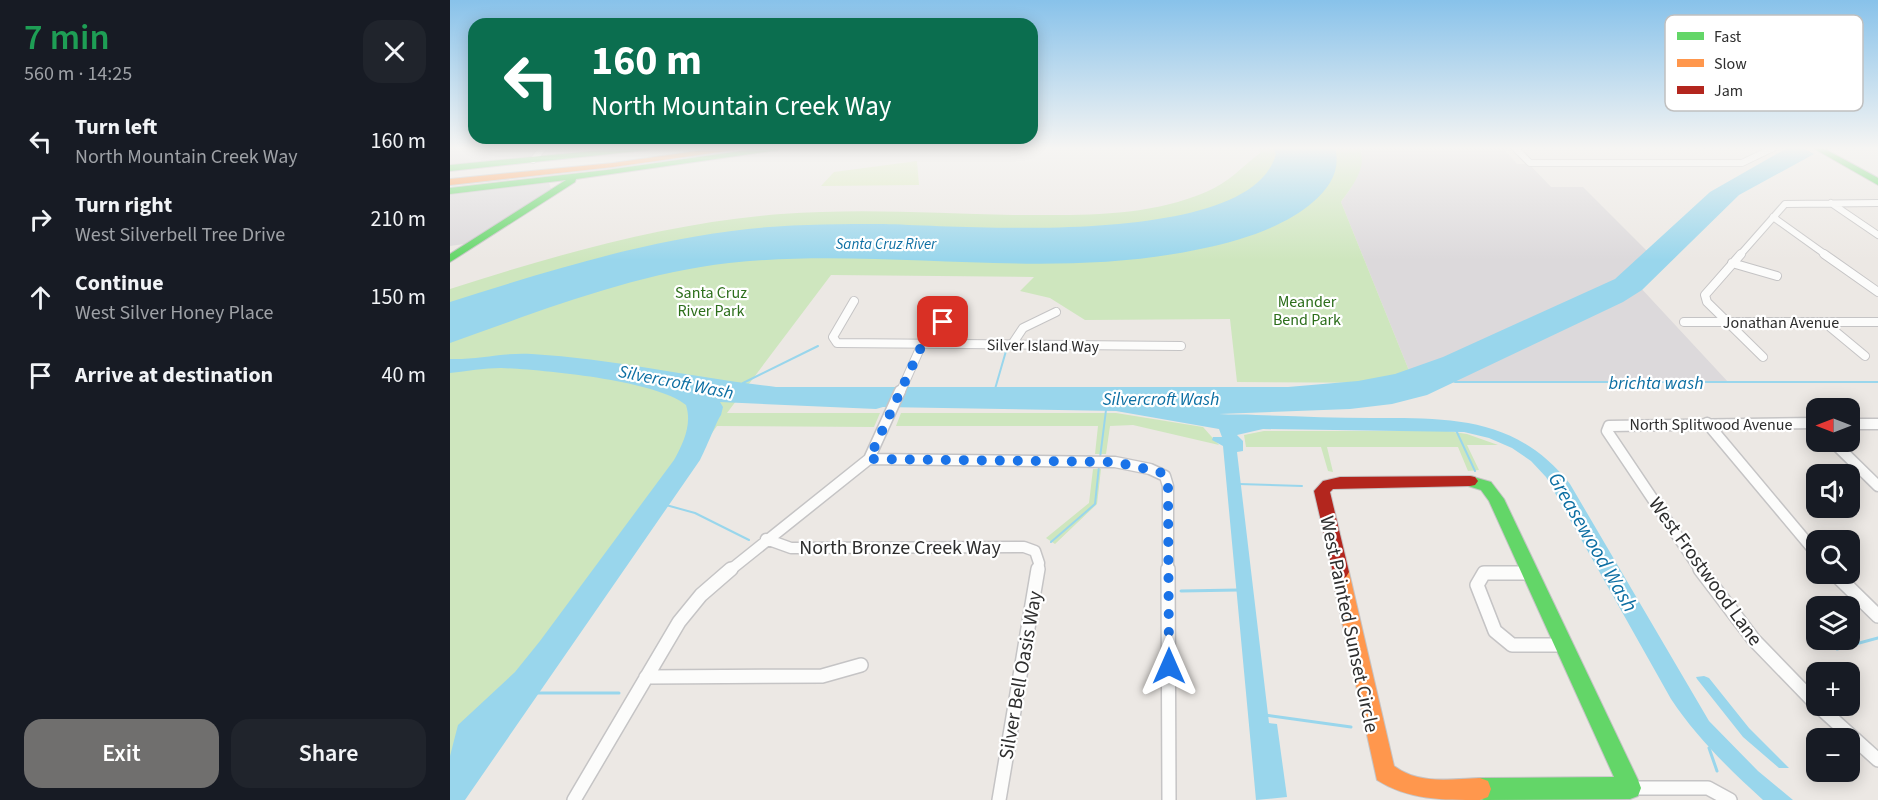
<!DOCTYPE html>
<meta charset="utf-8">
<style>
:root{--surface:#171b24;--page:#20242c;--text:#f1f3f6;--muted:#9ea1a6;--accent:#706f6e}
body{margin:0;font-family:"Source Sans 3",sans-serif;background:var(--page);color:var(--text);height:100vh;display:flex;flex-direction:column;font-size:22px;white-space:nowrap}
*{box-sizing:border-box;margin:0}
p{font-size:20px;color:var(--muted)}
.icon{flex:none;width:33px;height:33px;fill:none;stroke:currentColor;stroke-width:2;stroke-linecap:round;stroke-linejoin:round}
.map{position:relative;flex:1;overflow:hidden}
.drawer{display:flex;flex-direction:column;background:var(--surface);width:450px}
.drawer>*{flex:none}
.banner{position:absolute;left:18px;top:18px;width:570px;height:126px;border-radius:18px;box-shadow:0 3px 15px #0003;background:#0b6e4f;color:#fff;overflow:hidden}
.needle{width:39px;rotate:270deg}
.buttons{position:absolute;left:1356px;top:398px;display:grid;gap:12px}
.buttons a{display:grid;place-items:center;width:54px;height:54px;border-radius:12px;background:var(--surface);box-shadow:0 3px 15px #0003;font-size:30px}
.pin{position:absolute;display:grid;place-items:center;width:51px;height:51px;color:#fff;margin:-26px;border-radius:12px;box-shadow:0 3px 9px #0006}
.me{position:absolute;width:66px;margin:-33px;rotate:0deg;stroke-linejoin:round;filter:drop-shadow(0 0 4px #0008)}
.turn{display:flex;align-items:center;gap:21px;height:126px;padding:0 24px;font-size:27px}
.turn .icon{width:78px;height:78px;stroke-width:2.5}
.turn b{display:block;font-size:42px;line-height:51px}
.round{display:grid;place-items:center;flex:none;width:63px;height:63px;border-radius:18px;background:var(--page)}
.head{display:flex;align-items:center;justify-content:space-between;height:102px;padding:0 24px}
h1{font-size:36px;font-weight:600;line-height:45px;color:#1e9e55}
.action{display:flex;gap:12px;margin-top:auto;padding:12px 24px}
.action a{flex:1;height:69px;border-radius:18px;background:var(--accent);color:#fff;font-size:24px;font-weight:600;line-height:69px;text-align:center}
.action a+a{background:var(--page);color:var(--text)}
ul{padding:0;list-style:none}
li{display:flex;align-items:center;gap:18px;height:78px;padding:0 24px}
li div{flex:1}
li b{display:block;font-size:22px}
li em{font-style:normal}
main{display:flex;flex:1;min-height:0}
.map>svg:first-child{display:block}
.industrial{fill:#dcd9db}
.green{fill:#cee6be}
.pitch{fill:#d9eabb}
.water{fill:#99d6ec}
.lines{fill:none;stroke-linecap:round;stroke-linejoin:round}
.stream-far1{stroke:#99d6ec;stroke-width:2}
.stream{stroke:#99d6ec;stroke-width:3}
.street-far3-casing{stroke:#c5c4c5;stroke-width:8}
.street-far2-casing{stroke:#c5c4c5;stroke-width:10}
.street-far1-casing{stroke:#c5c4c5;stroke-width:13}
.street-casing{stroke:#c5c4c5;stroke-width:16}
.fast-casing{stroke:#c5c4c5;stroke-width:2}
.slow-casing{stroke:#c5c4c5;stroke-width:2}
.jam-casing{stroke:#c5c4c5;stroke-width:2}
.street-far3{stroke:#fcfcfb;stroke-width:6}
.street-far2{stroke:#fcfcfb;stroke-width:8}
.street-far1{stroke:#fcfcfb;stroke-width:10}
.street{stroke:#fcfcfb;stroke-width:13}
.fast{fill:#63d668;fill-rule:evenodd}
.slow{fill:#ff974d;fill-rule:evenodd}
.jam{fill:#b3261e;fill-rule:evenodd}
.route{stroke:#1a73e8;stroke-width:10;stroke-dasharray:0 18}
.labels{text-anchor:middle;stroke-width:4.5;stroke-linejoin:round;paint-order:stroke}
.far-water-label{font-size:15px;font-style:italic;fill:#0d6fa3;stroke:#fff}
.park-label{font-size:16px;fill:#2c6e1b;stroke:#fff}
.street-label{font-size:16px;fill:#2e2e2e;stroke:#fff}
.water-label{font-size:18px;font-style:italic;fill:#0d6fa3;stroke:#fff}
.near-street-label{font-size:20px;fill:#2e2e2e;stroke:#fff}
.near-water-label{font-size:21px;font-style:italic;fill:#0d6fa3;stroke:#fff}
.key{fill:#fff;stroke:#c0c0c0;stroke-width:1.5}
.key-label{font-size:16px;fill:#2e2e2e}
</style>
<main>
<section class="drawer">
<div class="head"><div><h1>7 min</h1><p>560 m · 14:25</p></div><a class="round"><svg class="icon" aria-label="close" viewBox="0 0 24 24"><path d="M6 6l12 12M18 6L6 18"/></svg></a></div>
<ul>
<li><svg class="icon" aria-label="left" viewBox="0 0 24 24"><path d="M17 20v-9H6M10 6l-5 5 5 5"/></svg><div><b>Turn left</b><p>North Mountain Creek Way</p></div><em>160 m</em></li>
<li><svg class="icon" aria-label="right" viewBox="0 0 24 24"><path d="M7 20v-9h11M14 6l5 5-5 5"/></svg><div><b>Turn right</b><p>West Silverbell Tree Drive</p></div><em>210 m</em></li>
<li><svg class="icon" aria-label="ahead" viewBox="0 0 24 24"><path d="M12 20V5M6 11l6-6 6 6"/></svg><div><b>Continue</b><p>West Silver Honey Place</p></div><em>150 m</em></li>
<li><svg class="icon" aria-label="arrive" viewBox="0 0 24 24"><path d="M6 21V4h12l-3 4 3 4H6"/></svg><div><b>Arrive at destination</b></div><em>40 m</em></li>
</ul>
<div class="action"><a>Exit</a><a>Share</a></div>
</section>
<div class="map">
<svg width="1428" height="800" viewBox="0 0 1428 800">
<rect width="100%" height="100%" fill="#ece8e4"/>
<path class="industrial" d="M0,148H159L0,164Z
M909,148H1053L1067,164H1079L1101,187H1133L1212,266L1189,286L1279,383H964L891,202L901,188L912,153Z
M99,183L101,189L14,244L0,246V195Z"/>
<path class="green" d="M809,148H909C919,166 901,188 891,202L964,383L787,382L780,319L635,320L600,298L570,291L584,277L381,275L277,413H430L424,427L267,426L20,765L0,772V289C109,254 217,223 331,214C408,208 486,213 563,215C628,215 695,218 756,192C778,183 792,167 810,153Z
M451,413H666L753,427L769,445L683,425L660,426L656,454H645L648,426H446Z
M814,431H997L1017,434L1048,445H1017L1029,470L1018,471L1008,447H877L883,472L878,471L871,447H796L794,435Z
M643,469H651L647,504L605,544L596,538L639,503Z"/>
<path class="pitch" d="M467,161L469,185L371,186L384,172Z"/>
<path class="water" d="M823,148H885C891,170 880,187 863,202C834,227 792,240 755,248C598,283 437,246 279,263C183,274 90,311 0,343V302C98,271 196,240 298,229C343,224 389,224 434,224C512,226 801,249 826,154Z
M1337,148H1353L1364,154L1289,195L1192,290L1173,302L977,395L942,404L900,409L769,414C781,415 794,414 806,415C844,416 882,418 921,418C1000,418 1066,416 1120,484L1259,721L1308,771L1343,800H1313C1279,769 1247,738 1221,699L1096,477L1081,461L1062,448L1039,438L1014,432L813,429L787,435L793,441V451L787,452L819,723L827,724L837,797L806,800L773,446L762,440L763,437H772L769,429L666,411L433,407L426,409L270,402L273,407L271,415C268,418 255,451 250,460L15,800H0V756L8,725L65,672L90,641L224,460C234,442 242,424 236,405C205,380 93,370 51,368C34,368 17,371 0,373V359C27,360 54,352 82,354C164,359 245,378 326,387H838L908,381L945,374L993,357L1165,279L1260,192Z
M1254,676L1259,678L1299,728L1339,768H1329L1293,737L1247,679L1246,677Z"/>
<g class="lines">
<path class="stream-far1" d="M1005,382H1428
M293,383L368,346
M545,389L556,351
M1005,428L1025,471
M650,458L656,410
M789,484L852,486
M216,505L245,513L299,540
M601,542L645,504L649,466"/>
<path class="stream" d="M731,591L788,590
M1387,649L1428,638
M88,693H169
M815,715L901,727
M1259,748L1267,771"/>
<g class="street-far3-casing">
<path id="street-far3" d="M1065,148L1080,163H1292L1323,148
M83,160L93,148
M1381,203L1428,235
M1323,217L1376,255
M1290,255L1335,204L1428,203"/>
</g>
<g class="street-far2-casing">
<path id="street-far2" d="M1291,254L1255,295L1257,302L1313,357
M1374,254L1428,292
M1282,263L1327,276
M404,301L383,337L387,343L731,346
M1234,322H1428
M1374,322L1415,356
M561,346L573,328L606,312
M450,393L472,344L498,314L504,301"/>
</g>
<g class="street-far1-casing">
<path id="street-far1" d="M1257,423L1366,553
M1400,424H1428
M1382,441L1428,486
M419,459L665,462L700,469L715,476L718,486V571
M316,539L341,548L574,547L585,551
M585,551L589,563L588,571
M279,571L419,459L450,391
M1251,571L1157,431L1159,426L1366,423"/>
</g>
<g class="street-casing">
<path id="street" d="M718,569L719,800
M1250,569L1304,640L1366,704
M1080,573H1034L1027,585L1045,631L1062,645H1113
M1384,573L1428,616
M196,677L372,676L411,665
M1367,705L1428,760
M1181,788H1258L1280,800
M124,800L229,622L251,595L281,569
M549,800L588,569"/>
</g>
<g class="fast-casing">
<path id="fast" d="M173,148H201L197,150L0,171V165Z
M312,148H332L328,150L126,179L125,182L0,262V254L116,180L0,194V188L157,170Z
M1363,148H1373L1428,178V185Z
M1020,476L1041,482L1054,499L1188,780L1191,788L1188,796L1180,799L1034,800L1022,797L1019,789L1022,781L1030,778L1164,777L1039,501L1031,490L1015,485L1012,481L1015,477Z"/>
</g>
<g class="slow-casing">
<path id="slow" d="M267,148H288L284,150L163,167L0,185V179L163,163Z
M890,565L896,567L899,572L944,766C969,785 1001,779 1030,778L1038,781L1041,789L1038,797L1030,800C993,800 958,800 927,780L881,572L884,567Z"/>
</g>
<g class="jam-casing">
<path id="jam" d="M1020,476L1025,477L1028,481L1025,485L1020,486L883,489L880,492L899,572L896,577L890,579L884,577L864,491L873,481L890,477Z"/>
</g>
<use href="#street-far3" class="street-far3"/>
<use href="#street-far2" class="street-far2"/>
<use href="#street-far1" class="street-far1"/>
<use href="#street" class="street"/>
<use href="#fast" class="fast"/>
<use href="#slow" class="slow"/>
<use href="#jam" class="jam"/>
</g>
<linearGradient id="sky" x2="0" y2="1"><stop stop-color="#88c2ea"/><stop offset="0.57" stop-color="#f6f5f3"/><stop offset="1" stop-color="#f6f5f3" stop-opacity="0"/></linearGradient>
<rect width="1428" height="260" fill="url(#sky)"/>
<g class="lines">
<path class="route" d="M493,322L479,334L472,345L419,459L665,462L710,472L717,480L718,486L719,666"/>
</g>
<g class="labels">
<g class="far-water-label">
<text x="436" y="249">Santa Cruz River</text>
</g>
<g class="park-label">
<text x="261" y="298">Santa Cruz<tspan x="261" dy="18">River Park</tspan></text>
<text x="857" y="307">Meander<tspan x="857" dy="18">Bend Park</tspan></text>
</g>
<g class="street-label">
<text x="1331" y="328">Jonathan Avenue</text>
<text transform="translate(593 345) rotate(1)" y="6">Silver Island Way</text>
<text x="1261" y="430">North Splitwood Avenue</text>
</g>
<g class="water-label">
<text transform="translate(226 382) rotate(11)" y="6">Silvercroft Wash</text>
<text x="1206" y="389">brichta wash</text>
<text x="711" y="405">Silvercroft Wash</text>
</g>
<g class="near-street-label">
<text x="450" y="554">North Bronze Creek Way</text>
<text transform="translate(1256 571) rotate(54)" y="7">West Frostwood Lane</text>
<text transform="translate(900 624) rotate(78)" y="7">West Painted Sunset Circle</text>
<text transform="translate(570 675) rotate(-80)" y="7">Silver Bell Oasis Way</text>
</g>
<g class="near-water-label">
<text transform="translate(1143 542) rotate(60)" y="7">Greasewood Wash</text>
</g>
</g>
<rect x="1215" y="15" width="198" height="96" rx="9" class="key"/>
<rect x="1227" y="32" width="27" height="8" fill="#63d668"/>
<rect x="1227" y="59" width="27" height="8" fill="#ff974d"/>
<rect x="1227" y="86" width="27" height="8" fill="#b3261e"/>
<g class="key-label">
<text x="1264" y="42">Fast</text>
<text x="1264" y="69">Slow</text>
<text x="1264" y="96">Jam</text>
</g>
</svg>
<div class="buttons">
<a><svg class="needle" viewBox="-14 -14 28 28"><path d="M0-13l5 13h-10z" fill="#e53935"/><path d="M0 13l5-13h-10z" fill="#9ea1a6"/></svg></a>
<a><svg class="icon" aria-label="sound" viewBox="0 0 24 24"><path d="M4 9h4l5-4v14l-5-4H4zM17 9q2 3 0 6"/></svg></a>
<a><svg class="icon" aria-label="search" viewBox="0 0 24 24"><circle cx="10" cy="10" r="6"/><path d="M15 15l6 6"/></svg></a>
<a><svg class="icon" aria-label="layers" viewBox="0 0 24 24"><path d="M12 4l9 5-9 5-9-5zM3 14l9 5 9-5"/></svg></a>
<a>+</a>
<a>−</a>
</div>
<div class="pin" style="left:493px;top:322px;background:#d93025"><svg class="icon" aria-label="arrive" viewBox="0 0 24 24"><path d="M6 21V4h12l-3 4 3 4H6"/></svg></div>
<svg class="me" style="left:719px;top:666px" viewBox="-20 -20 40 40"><path d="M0-17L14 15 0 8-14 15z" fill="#1a73e8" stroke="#fff" stroke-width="4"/></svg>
<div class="banner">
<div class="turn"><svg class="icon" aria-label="left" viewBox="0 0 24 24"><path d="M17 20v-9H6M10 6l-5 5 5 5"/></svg><div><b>160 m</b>North Mountain Creek Way</div></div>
</div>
</div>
</main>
